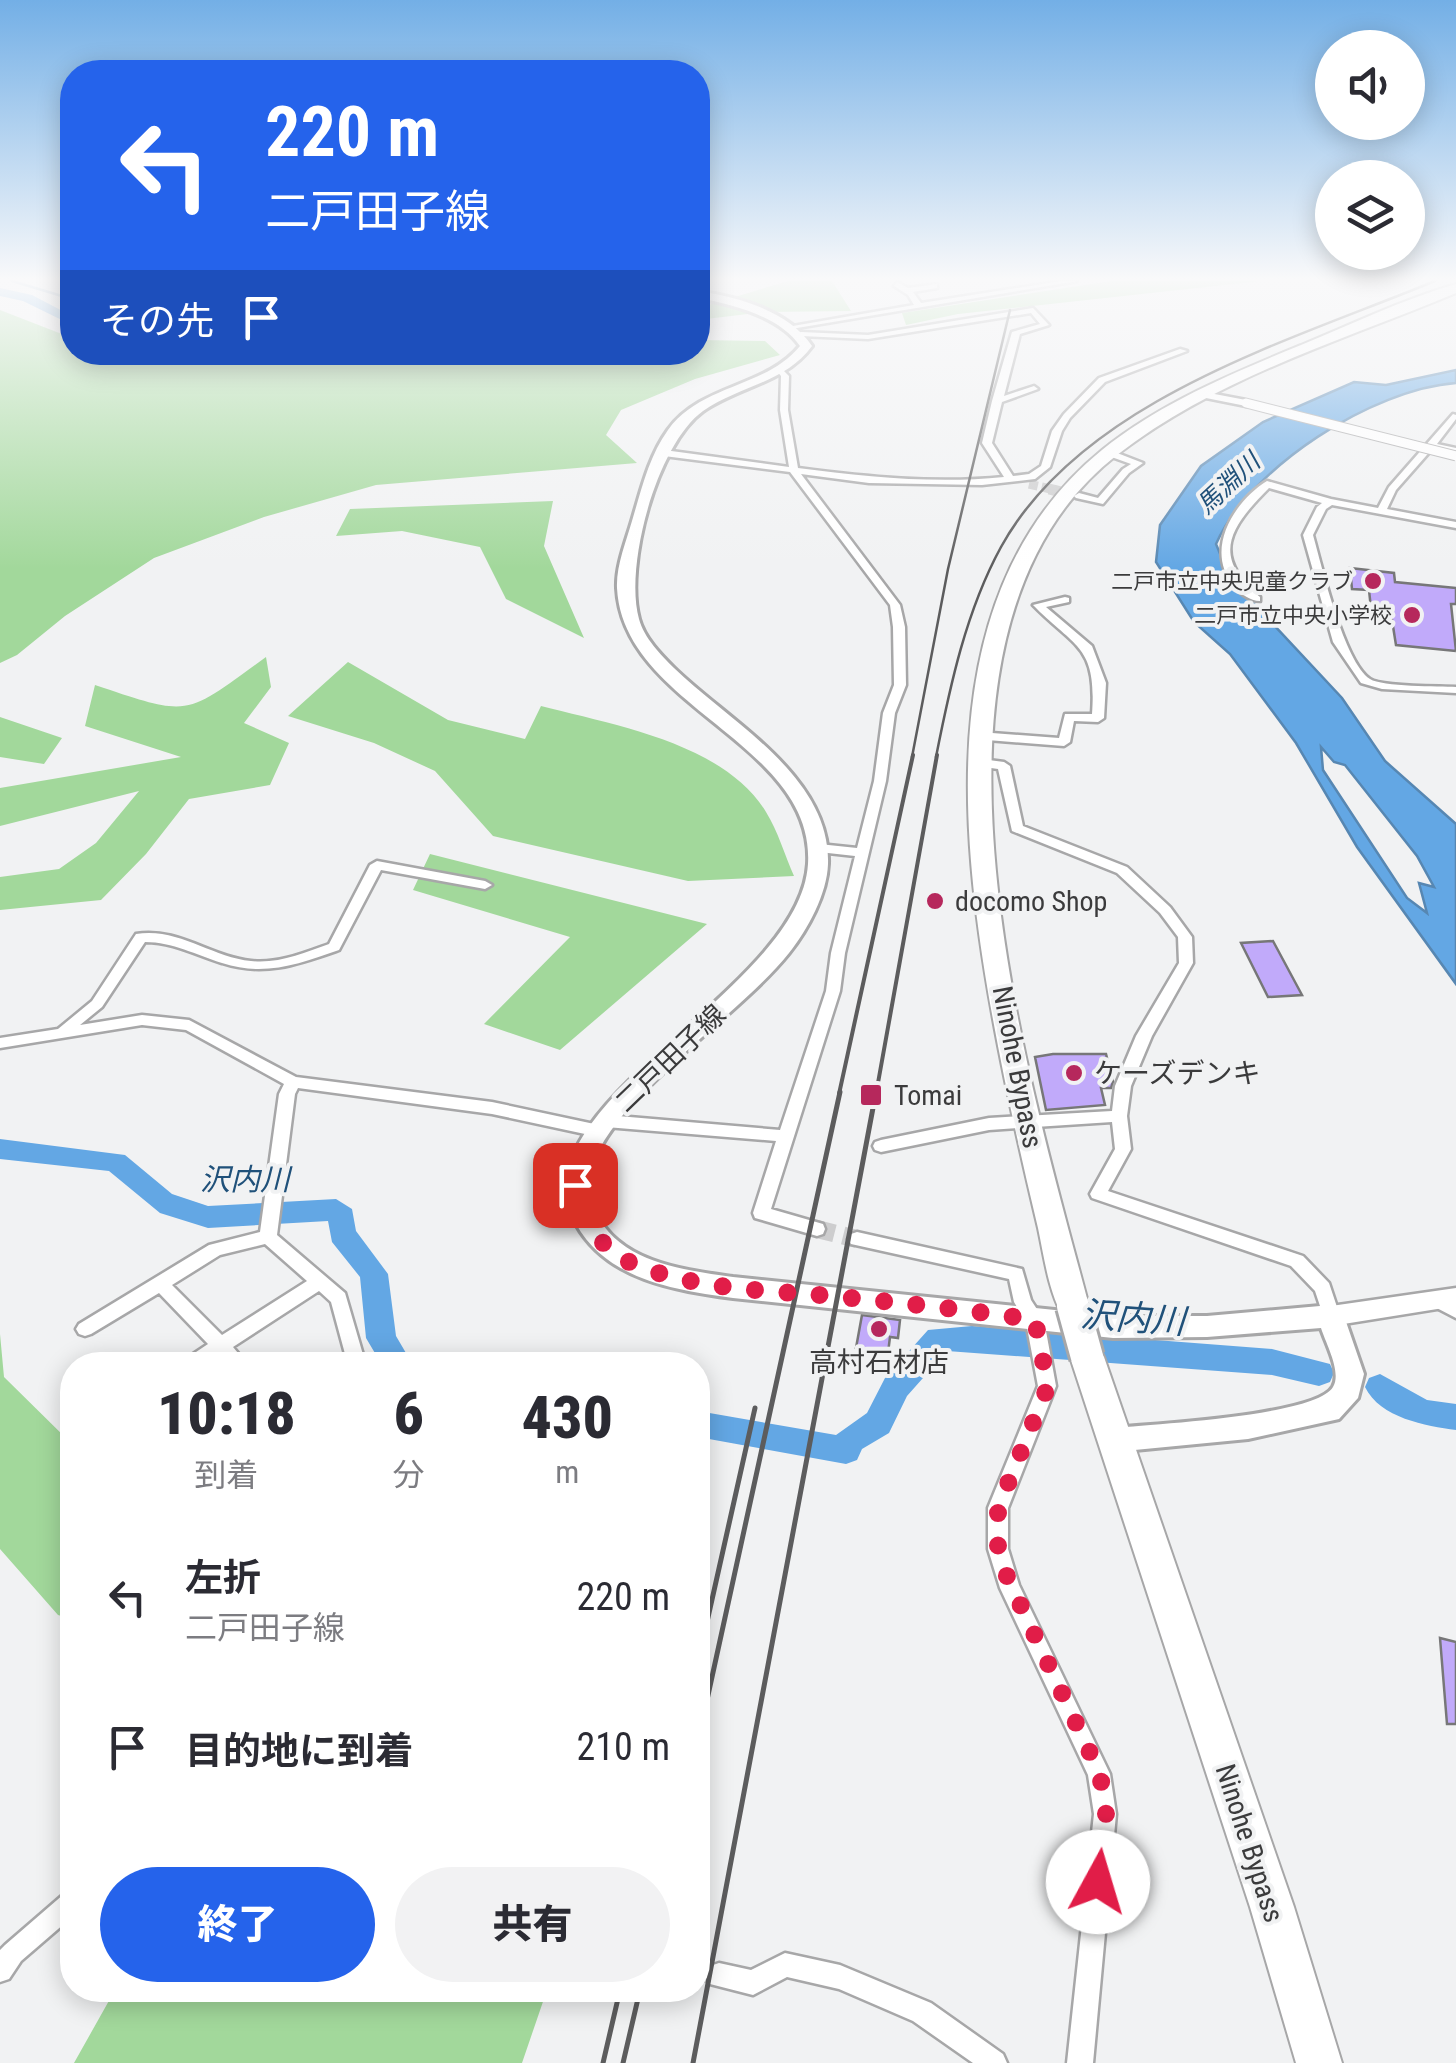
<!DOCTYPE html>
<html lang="ja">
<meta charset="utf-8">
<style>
:root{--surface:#fff;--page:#f2f2f3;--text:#2b2b33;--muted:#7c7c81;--accent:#2563eb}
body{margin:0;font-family:"Roboto Condensed","Noto Sans JP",sans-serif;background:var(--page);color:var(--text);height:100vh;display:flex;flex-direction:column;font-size:38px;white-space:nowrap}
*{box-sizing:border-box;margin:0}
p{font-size:32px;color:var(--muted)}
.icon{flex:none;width:55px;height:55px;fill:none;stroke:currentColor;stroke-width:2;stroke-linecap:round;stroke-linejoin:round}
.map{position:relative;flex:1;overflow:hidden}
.side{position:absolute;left:60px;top:1352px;width:650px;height:650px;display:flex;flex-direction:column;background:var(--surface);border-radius:40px;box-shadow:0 5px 25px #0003}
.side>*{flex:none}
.top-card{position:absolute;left:60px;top:60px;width:650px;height:305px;border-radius:40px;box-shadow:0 5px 25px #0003;background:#2563eb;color:#fff;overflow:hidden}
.fabs{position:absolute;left:1315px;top:30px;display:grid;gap:20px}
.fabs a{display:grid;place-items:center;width:110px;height:110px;border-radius:50%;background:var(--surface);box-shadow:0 5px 25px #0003;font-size:50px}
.pin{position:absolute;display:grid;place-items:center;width:85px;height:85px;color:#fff;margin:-42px;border-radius:20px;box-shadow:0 5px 15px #0006}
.me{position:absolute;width:110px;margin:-55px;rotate:6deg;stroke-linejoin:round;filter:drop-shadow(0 0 8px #0008)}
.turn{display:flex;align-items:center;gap:35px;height:210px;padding:0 40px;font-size:45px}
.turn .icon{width:130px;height:130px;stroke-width:2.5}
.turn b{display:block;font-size:70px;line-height:85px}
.then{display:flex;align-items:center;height:95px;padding:0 40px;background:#0003;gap:20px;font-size:38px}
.eta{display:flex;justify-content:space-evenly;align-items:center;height:170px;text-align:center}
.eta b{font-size:60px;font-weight:800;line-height:70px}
.cta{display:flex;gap:20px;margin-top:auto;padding:20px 40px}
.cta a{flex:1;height:115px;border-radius:60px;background:var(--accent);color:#fff;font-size:40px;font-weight:800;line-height:115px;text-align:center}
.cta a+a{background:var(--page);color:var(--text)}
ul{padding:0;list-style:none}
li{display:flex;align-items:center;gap:30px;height:150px;padding:0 40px}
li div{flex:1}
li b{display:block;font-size:38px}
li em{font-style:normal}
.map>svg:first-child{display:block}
.green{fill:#a2d89b}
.water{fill:#63a7e4;stroke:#5787b2;stroke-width:2.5;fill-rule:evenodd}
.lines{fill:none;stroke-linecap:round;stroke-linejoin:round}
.stream{stroke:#5787b2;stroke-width:2.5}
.river{fill:#63a7e4;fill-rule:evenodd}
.building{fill:#c1aafa;stroke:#777778;stroke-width:2.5}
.street-tunnel-far3{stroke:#cdcdce;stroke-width:9;stroke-dasharray:9 4;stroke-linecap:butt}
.street-tunnel-far2{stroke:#cdcdce;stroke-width:11;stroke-dasharray:11 5;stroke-linecap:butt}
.street-tunnel-far1{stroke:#cdcdce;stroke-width:18;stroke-dasharray:18 9;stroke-linecap:butt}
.street-tunnel{stroke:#cdcdce;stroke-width:22;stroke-dasharray:22 11;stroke-linecap:butt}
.street-casing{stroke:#a7a7a8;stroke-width:5}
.secondary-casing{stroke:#a7a7a8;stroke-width:5}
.primary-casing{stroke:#a7a7a8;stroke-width:6}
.highway-casing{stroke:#a7a7a8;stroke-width:4}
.street{fill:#fff;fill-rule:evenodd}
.secondary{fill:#fff;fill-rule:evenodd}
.primary{fill:#fff;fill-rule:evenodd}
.highway{fill:#fff;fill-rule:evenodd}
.rail-far2{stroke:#5c5c5d;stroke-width:2.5}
.rail-far1{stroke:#5c5c5d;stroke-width:4}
.rail{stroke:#5c5c5d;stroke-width:5}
.street-bridge-casing{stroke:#a7a7a8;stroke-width:11;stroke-linecap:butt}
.highway-bridge-casing{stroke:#a7a7a8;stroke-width:38;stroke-linecap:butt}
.street-bridge{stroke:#fff;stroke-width:9}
.highway-bridge{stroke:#fff;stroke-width:32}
.route{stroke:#e11d48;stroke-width:18;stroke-dasharray:0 32.4}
.poi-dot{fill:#b6285c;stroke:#f1f2f3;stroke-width:4}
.labels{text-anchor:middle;stroke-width:8;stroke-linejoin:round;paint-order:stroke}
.far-poi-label{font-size:22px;fill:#3b3b3c;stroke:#f1f2f3;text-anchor:end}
.far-water-label{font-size:25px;font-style:italic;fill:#20517a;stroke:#f1f2f3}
.poi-label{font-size:28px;fill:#3b3b3c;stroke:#f1f2f3;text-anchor:start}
.street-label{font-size:28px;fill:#3b3b3c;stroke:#f1f2f3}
.water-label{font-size:30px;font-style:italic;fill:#20517a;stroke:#f1f2f3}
.near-water-label{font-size:35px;font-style:italic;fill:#20517a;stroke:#f1f2f3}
</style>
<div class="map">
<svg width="1456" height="2063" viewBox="0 0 1456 2063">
<rect width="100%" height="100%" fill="#f1f2f3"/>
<path class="green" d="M788,281H832L851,311L765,312L698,320V308Z
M1111,281H1261L958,314L906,325L902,313Z
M0,310L72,338V352H303L355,362L383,352H623L649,358L698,352V340L765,341L780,355L695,379L621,410L606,435L637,463L376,485L264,517L154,558L65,616L17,655L0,663Z
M553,501L544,546L584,638L506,599L480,547L402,531L336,536L350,509Z
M266,657L271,687L244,723L289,743L270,785L189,799L146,854L101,900L0,910V877L59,869L96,843L139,791L0,826V788L181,757L85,726L95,685C193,718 184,716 266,657Z
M348,662L448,720L525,739L541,706C614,725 724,743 766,812C778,831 785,856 794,876L688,881L493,836L435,771L374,743L288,716Z
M0,717L62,738L44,764L0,757Z
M430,854L707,924L560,1050L484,1024L570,937L413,890Z
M0,1334L4,1377L72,1444V1619L58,1615L0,1549Z
M115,1990H547L522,2063H74Z"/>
<path class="water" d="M1456,370V383C1373,389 1250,467 1216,544L1230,578L1342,698L1385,761L1456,824V984L1357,847L1296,743L1230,654L1194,622L1156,562L1160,525L1201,466L1263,422L1354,382L1386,385ZM1321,747L1334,762L1345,765L1417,856L1434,887L1419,883L1427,913L1407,898L1323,770Z"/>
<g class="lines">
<path class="stream" d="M12,281L72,299"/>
<path class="river" d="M0,288L32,295L72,316V325L23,301L0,296Z
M0,1139L125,1155L172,1194L208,1206L336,1199L352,1209L356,1231L388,1274L396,1336L413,1365H382L366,1338L360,1277L332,1242L328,1221L208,1228L160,1213L109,1171L0,1159Z
M972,1326L1272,1349L1330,1364L1334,1373L1330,1382L1319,1386L1272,1375L947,1351L907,1396L889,1433L862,1449L857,1460L846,1464L698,1437V1411L836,1435L867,1413L885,1378L928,1330Z
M1380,1374L1427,1400L1456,1404V1430C1426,1426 1380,1418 1365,1387L1369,1378Z"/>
</g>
<path class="building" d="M1350,568L1394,573L1395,582L1456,588V604H1451L1456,651L1396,645L1392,620L1372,618L1369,590L1352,589Z
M1273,941L1302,995L1268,997L1241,943Z
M1053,1054H1106L1113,1082L1111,1088H1101L1105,1105L1046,1110L1035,1057Z
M862,1315L900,1320L898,1338L890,1337L888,1353L856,1348Z
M1440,1638L1456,1642V1724H1447Z"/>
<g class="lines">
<path class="street-tunnel-far3" d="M1029,484L1059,491"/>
<path class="street-tunnel-far2" d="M1049,489L1078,496"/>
<path class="street-tunnel-far1" d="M817,1229L857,1239"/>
<path class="street-tunnel" d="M698,1970L719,1975"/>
<g class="street-casing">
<path id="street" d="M1062,281H1077L791,329L787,327L914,305L908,295L894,286L897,282L908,288L937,284V288L913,292L921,303Z
M1033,308L1049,325L1020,334L1004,396L1034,386L1038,389L1002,402L992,443L1013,476L1029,474L1041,466L1052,431L1064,414L1099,378L1180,349L1187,351L1105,382L1070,418L1062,431L1050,467L1035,479L982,485L869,483L801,474L900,605L905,627L906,685L895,713L886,781L845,953L840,991L771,1209L823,1224L825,1229L823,1234L817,1236L755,1218L753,1213L776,1141L606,1127L600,1125L598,1121L600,1117L606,1115L780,1130L826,991L831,953L855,856L819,852L812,848L819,844L857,848L874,781L883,713L894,685L893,627L890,605L790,472L664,456L659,453L664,450L789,467L780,410L781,376L775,369L779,366L789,376L788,410L798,468C866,477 936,484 1004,477L982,443L992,401L1012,332L1040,324L1031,313L868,339L801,336L797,334L801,332L868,335Z
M1204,392L1246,400L1250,403L1246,406L1201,397L1200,395Z
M1453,414L1456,415V419L1437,444L1456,448V454L1433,448L1396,490L1387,509L1456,522V528L1332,505L1326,509L1313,535C1322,567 1344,662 1370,679C1382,687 1439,686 1456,687V693L1382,689L1361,683L1333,642L1303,535L1317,507L1322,503L1269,488C1230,527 1210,556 1260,597V601C1250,601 1241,594 1234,586C1204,551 1233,502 1267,481L1331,499L1378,508L1389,487Z
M1106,451H1112L1143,463L1129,473L1103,504L1076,498L1074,496L1079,493L1098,498L1123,469L1131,464L1106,455Z
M1065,597L1069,598V602L1046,607L1092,646L1106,683L1104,718L1098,722L1074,721L1070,742L1064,746L975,739V733L979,732L1059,738L1065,714H1092C1097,645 1075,648 1033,605Z
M981,759L1004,762L1010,766L1023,826L1127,867L1170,907L1192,937L1193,963L1152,1036L1131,1086L1127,1116L1131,1149L1108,1191L1303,1256L1329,1283L1340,1316L1337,1321L1331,1323L1325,1321L1315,1291L1291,1266L1092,1198L1090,1194L1115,1149L1112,1122L989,1130L881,1152L875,1150L873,1146L875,1142L881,1140L989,1118L1112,1111L1115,1086L1136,1036L1179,963L1178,937L1160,913L1117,873L1012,831L998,769L977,766V760Z
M377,861L485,881L492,885L485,889L381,870L339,950C299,964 264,977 222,963C196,955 173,942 145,942L102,1007L80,1025L142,1015L189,1020L296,1077L492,1102L599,1125L605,1127L607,1131L605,1135L599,1137L492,1114L298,1088L295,1094L277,1235L345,1293L366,1365H348L331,1302L319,1291L233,1347L248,1365H227L219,1356L205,1365H181L184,1360L208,1344L159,1293L91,1334L85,1336L79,1334L76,1329L79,1324L209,1245L260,1232L279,1094L284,1084L186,1030L142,1025L0,1048V1038L58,1029L92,1001L136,934C178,927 211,957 251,961C278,964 304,953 329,944L370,865ZM265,1244L307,1281L222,1335L172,1285L220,1255Z
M857,1232L1022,1269L1031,1300L1044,1320L1056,1386L1008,1508V1549L1019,1585L1110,1774L1116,1814L1093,2063H1067L1094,1814L1088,1775L1000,1588L988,1549V1508L1038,1386L1026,1322L1014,1302L1009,1279L851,1244L848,1239L851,1234Z
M1437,1293L1456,1302V1318L1431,1305L1428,1300L1431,1295Z
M72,1890V1917L21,1961L9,1979L0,1982V1950L5,1945L64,1894Z
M785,1953L840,1965L931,2003L1003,2054L1007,2063H973L913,2021L839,1989L787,1977L753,1995L710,1984L707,1975L710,1966L719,1963L751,1970Z"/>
</g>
<g class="secondary-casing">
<path id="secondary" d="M1456,1288V1306L1331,1326L1323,1323L1319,1316L1323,1309L1331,1306Z"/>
</g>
<g class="primary-casing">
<path id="primary" d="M698,291C738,297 789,311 812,346C785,383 739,386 703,411C657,444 624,566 639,619C644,638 661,655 674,668C728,721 831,776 828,864C827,894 808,929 789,953C738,1017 614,1095 591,1169C587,1183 589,1199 596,1213C620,1263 684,1270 733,1277L1113,1316H1207L1331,1305L1340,1308L1344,1316L1364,1374L1358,1398L1339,1419L1248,1439L1114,1452L1104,1449L1100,1440L1104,1431L1114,1428C1153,1424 1316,1416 1333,1387C1342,1372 1326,1344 1321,1328L1207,1337L1113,1338L733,1298C675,1290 607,1280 576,1224C510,1105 800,993 808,864C815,742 623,708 617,588C616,566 626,542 632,521C641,491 649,456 668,430C701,384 766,388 800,346C780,316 731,304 698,298Z"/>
</g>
<g class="highway-casing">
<path id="highway" d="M1456,284V293C1341,341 1216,378 1117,455C890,632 1028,1075 1089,1306L1084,1315L1073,1319L1062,1315C1048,1289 1044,1256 1038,1228C1021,1157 1005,1086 992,1014C958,825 935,586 1102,450C1160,403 1233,373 1301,345C1352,324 1404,299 1456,284Z
M1087,1343L1099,1347L1104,1357L1294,1907L1342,2063H1296L1250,1907L1070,1357L1075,1347Z"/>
</g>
<use href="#street" class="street"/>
<use href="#secondary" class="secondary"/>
<use href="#primary" class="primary"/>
<use href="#highway" class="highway"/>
<path class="rail-far2" d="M912,757L948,569L1010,310
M936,757C950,686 966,611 1001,547C1082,400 1290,341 1435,281"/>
<path class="rail-far1" d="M839,1094L913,755
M876,1094L937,755"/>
<path class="rail" d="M698,1662L755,1408
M698,1741L840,1092
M603,2063L620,1990
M623,2063L640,1990
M693,2063L876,1092"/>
<g class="street-bridge-casing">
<path id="street-bridge" d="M1246,403L1456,456"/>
</g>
<g class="highway-bridge-casing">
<path id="highway-bridge" d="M1073,1306L1087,1357"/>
</g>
<use href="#street-bridge" class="street-bridge"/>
<use href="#highway-bridge" class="highway-bridge"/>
</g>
<linearGradient id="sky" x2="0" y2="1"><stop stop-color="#73afe6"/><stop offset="0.49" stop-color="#f9f9fa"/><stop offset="1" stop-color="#f9f9fa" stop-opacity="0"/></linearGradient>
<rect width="1456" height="569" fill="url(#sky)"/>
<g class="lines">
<path class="route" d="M575,1185C582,1213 597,1246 625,1260C684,1288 757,1290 821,1295C893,1302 964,1309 1035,1320L1048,1386L998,1508V1557L1100,1774L1106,1814L1098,1882"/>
</g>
<g class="poi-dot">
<circle cx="1373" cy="581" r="10"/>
<circle cx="1412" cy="615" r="10"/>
<circle cx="935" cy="901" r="10"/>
<circle cx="1074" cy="1073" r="10"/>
<rect x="859" y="1083" width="24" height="24" rx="5"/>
<circle cx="879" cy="1329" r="10"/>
</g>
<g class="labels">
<g class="far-poi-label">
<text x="1353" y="589">二戸市立中央児童クラブ</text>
<text x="1392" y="623">二戸市立中央小学校</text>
</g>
<g class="far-water-label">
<text transform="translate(1228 483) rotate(-43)" y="9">馬淵川</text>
</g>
<g class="poi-label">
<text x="955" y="911">docomo Shop</text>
<text x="1094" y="1083">ケーズデンキ</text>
<text x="894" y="1105">Tomai</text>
<text x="879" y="1372" text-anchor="middle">高村石材店</text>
</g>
<g class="street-label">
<text transform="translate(670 1058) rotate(-44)" y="10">二戸田子線</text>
<text transform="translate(1018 1067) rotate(79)" y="10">Ninohe Bypass</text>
<text transform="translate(1250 1843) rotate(72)" y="10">Ninohe Bypass</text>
</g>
<g class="water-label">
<text x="245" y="1190">沢内川</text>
</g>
<g class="near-water-label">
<text transform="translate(1133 1318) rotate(4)" y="12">沢内川</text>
</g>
</g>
</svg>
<div class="fabs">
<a><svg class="icon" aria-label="sound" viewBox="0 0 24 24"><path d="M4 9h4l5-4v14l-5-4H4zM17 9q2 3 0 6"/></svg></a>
<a><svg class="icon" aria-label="layers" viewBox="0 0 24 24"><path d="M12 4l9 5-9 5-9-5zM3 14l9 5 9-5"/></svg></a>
</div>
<div class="pin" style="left:575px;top:1185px;background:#d93025"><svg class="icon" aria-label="arrive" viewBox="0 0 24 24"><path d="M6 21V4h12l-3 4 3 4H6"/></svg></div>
<svg class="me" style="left:1098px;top:1882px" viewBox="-20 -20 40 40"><circle r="19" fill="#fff"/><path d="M0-13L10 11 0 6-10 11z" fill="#e11d48"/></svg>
<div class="top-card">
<div class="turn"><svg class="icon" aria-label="left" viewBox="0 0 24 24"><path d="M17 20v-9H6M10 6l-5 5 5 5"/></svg><div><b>220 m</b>二戸田子線</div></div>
<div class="then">その先<svg class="icon" aria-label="arrive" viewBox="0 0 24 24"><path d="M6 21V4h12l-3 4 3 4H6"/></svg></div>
</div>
<section class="side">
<div class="eta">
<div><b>10:18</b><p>到着</p></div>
<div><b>6</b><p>分</p></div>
<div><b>430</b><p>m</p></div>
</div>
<ul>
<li><svg class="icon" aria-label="left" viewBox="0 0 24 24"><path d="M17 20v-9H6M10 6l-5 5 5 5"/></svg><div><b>左折</b><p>二戸田子線</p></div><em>220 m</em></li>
<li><svg class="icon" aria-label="arrive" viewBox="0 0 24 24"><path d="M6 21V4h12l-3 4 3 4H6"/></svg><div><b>目的地に到着</b></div><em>210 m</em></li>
</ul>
<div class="cta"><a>終了</a><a>共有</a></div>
</section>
</div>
